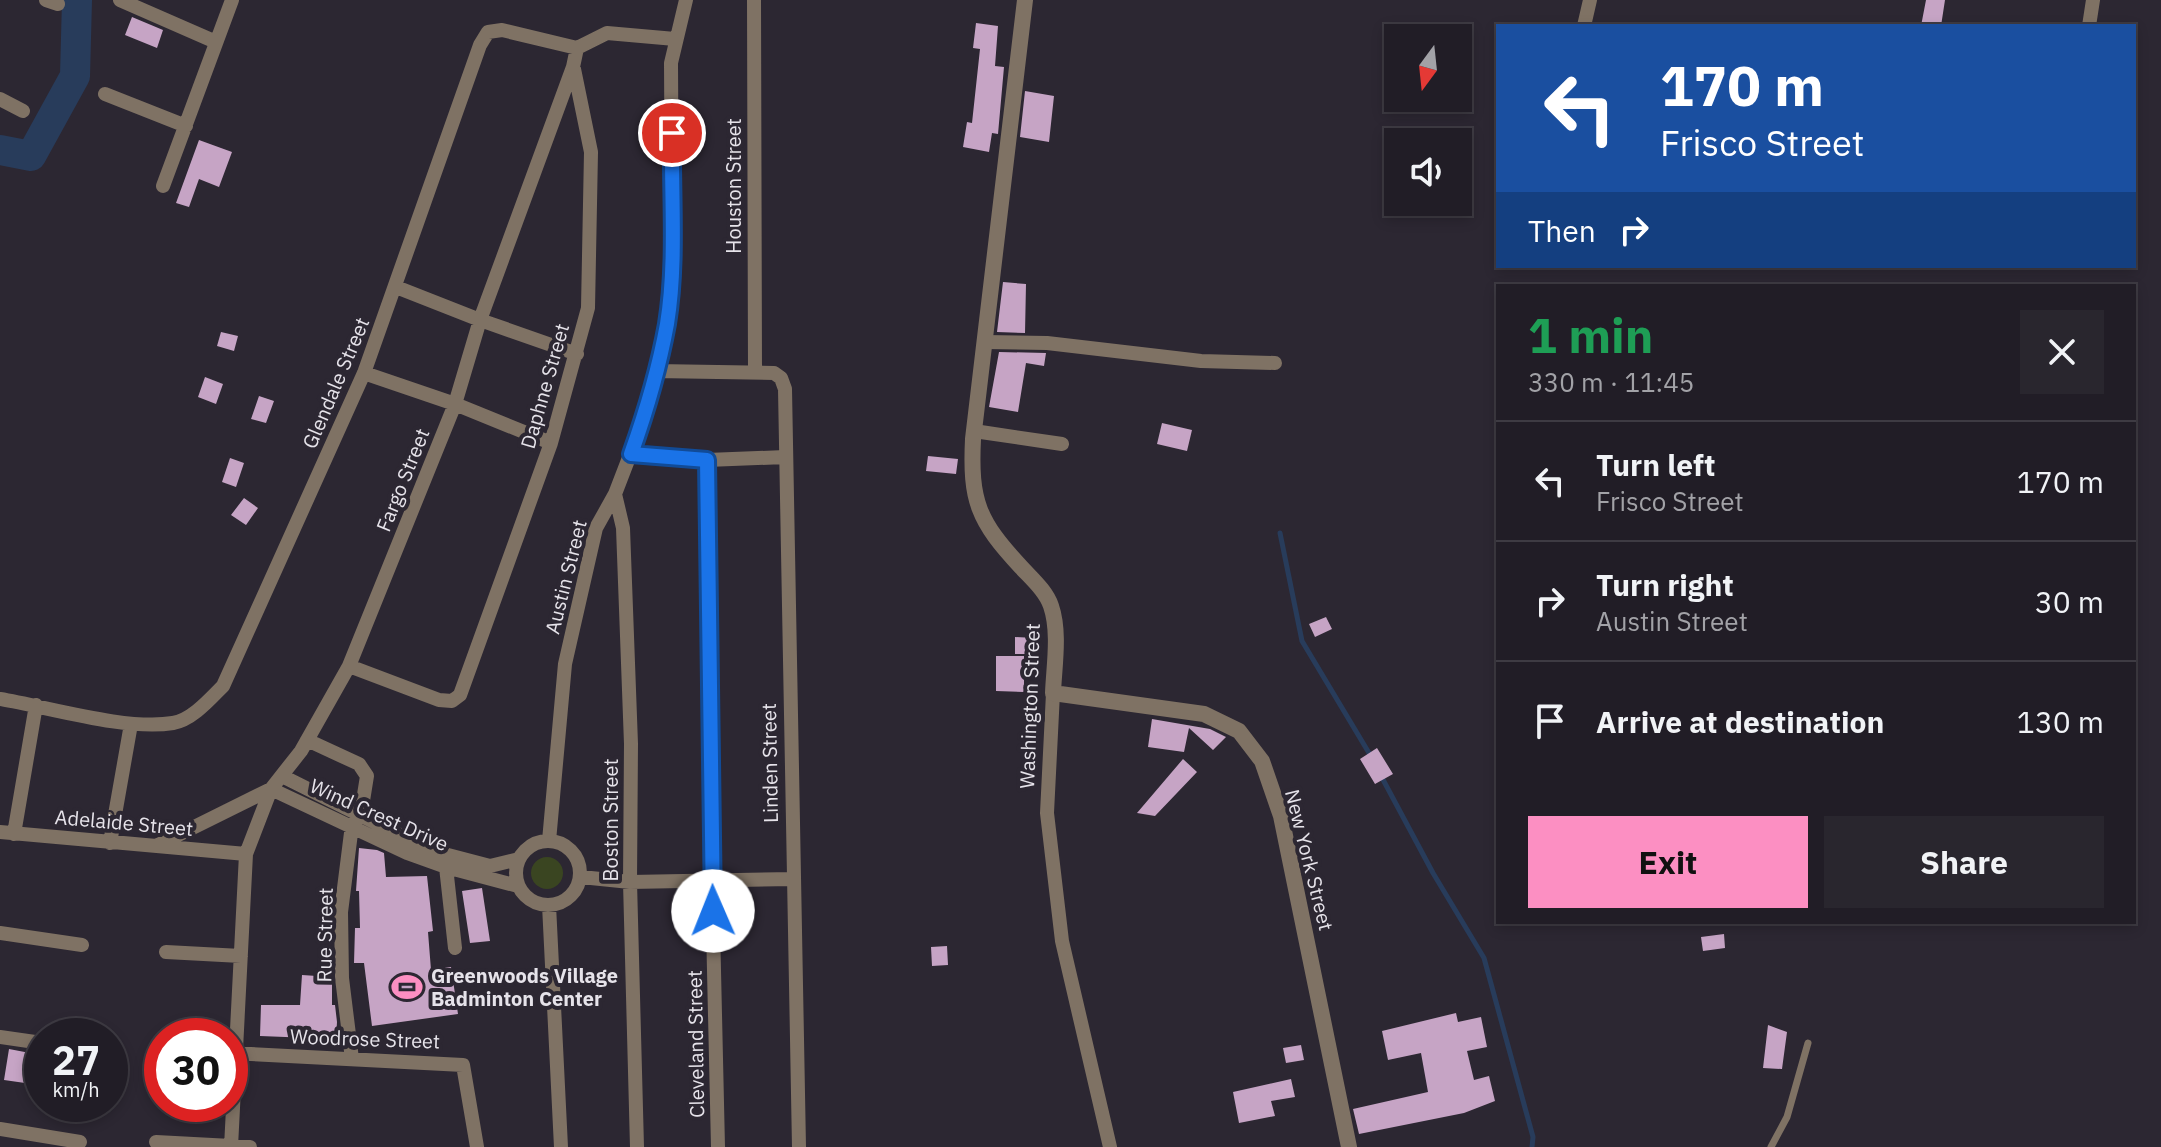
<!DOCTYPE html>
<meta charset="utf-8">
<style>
:root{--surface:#211d26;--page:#29262e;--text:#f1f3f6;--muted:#a2a2a7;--line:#3e3b43;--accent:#fc8fc2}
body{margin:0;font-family:"IBM Plex Sans",sans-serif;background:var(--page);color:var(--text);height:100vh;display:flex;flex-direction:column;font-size:30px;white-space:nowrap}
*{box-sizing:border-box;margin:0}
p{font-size:26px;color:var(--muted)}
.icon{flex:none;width:44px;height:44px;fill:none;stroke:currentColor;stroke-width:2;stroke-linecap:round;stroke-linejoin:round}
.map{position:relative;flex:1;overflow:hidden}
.sheet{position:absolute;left:1496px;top:284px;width:640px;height:640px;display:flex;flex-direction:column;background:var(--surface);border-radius:0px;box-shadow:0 4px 12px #0003,0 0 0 2px var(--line)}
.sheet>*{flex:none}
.banner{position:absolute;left:1496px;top:24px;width:640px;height:244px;border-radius:0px;box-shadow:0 4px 12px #0003,0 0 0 2px var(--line);background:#1a4fa0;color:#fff;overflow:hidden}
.needle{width:52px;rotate:195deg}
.tools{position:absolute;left:1384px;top:24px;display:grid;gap:16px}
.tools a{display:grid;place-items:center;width:88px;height:88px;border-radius:0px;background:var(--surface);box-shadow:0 4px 12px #0003,0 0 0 2px var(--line);font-size:40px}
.speed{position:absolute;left:24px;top:1018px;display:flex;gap:16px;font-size:40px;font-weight:700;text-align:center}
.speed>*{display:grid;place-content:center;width:104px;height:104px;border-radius:50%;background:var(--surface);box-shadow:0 4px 12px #0003,0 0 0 2px var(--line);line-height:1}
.speed small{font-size:20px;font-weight:400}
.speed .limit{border:12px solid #d22;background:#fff;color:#111}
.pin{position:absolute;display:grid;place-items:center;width:68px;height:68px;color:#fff;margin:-34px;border:4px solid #fff;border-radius:50%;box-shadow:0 2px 8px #0007}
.me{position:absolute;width:88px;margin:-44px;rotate:359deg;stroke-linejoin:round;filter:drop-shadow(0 0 6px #0008)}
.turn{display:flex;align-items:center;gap:28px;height:168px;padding:0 32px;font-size:36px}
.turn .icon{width:104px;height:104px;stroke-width:2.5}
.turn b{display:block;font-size:56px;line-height:68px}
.then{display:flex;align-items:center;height:76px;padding:0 32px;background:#0003;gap:16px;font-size:30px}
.round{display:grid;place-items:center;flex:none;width:84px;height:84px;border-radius:0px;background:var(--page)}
.summary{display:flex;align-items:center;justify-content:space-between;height:136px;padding:0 32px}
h1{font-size:48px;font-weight:800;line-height:60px;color:#1e9e55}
.cta{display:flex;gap:16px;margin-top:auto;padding:16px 32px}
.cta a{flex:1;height:92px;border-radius:0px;background:var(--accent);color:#111;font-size:32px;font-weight:800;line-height:92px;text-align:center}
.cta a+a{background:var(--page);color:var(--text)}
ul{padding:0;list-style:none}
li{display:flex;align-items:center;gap:24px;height:120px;padding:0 32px;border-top:2px solid var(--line)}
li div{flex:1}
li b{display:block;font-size:30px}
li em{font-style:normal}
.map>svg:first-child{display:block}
.green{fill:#3a4521}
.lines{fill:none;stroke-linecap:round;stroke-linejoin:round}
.stream{stroke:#283c5b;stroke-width:5}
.river{stroke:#283c5b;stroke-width:30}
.building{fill:#c6a4c5}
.service{stroke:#7f7264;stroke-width:7}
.minor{stroke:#7f7264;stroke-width:14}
.tertiary{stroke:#7f7264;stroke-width:16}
.route-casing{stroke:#114b97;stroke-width:20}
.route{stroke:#1a73e8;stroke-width:14}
.labels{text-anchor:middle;stroke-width:8;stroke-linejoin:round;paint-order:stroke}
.street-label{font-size:20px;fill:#e6e3ea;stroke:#2c2732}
.poi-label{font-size:20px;font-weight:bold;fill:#e6e3ea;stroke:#2c2732;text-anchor:start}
</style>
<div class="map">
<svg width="2161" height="1147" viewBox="0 0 2161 1147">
<rect width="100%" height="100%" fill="#2c2732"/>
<path class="green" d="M531 873a16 16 0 1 1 32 0a16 16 0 1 1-32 0Z"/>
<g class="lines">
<path class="stream" d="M1280,533L1302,641L1372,758
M1380,774L1433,873L1484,958L1533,1137L1532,1147"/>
<path class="river" d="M0,150L31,156L75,76L77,0"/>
</g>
<path class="building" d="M1926,0H1945L1941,26H1921Z
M132,17L163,30L157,48L125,35Z
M976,23L998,26L995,66L1004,67L998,134L992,133L989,152L963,147L967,122L972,123L980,49L973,48Z
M1025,91L1054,96L1049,142L1020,137Z
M199,140L232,152L219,187L199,179L189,207L176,203Z
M1003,282L1026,284L1025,333L997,332Z
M221,332L238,336L234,351L217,346Z
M999,352L1046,353L1044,366L1026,363L1018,412L989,407Z
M205,377L223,384L216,404L198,397Z
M259,396L274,401L266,423L251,419Z
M1162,423L1192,430L1187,451L1157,444Z
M928,456L958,459L956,474L926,471Z
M230,458L244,463L236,487L222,482Z
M244,498L258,508L246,525L231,515Z
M1326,617L1332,629L1315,637L1309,624Z
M1015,637L1035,638V654H1015Z
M996,656H1024V692L996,691Z
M1152,719L1210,729L1226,737L1213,750L1189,728L1184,752L1148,747Z
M1377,748L1393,774L1375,784L1360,759Z
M1183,759L1197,772L1155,816L1137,813Z
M359,848L377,850L384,853L386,877L427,876L433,931L428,932L431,970L451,967L458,1014L372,1026L364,963H354L355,928H360L359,891H356Z
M482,888L490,941L470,943L462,891Z
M1724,934L1725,948L1703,951L1701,937Z
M947,946L948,965L932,966L931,947Z
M302,975L332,977V1005H335L337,1022L336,1039L260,1036L261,1005H300Z
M1456,1013L1458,1022L1481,1017L1487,1047L1467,1051L1474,1080L1489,1076L1495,1101L1464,1113L1359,1134L1353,1109L1428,1092L1421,1053L1388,1060L1382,1031Z
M1768,1025L1787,1032L1782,1069L1763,1068Z
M1301,1045L1304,1060L1286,1063L1283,1048Z
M9,1049L30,1053L25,1083L4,1080Z
M1291,1079L1295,1097L1271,1101L1275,1116L1239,1123L1233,1092Z"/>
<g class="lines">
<path class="service" d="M1771,1147L1787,1117L1808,1043"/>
<path class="minor" d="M46,0L58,4
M120,0L216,42
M754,0L755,372
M1584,26L1590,0
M2089,26L2093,0
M105,94L186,126
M0,99L23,111
M163,186L232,0
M396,287L480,320L577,354
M985,342L1047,343L1201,361L1275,363
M656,371L774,373L781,378L785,389L799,1147
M364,373L455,404L551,443
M974,431L1062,444
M631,454L707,460L785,457
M707,460L712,882L718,1147
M615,494L623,528L631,744L630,882L637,1147
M349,666L439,700L452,701L460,695L551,443L588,308L591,152L574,69
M1053,693L1047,813L1062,941L1110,1147
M0,699C48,707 127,731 173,723C192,720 210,699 223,686L364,373L480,45L488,32L502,30L577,48L607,33L675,39
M307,740L359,764L367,776L362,807L352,825L341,912L342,978L352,1059
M282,776L412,841L448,855L490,866L519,859
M271,789L407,853L446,867L518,886
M0,832L246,854
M14,834L36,705
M516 873a32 32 0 1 1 64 0a32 32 0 1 1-64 0Z
M549,841L565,664L596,528L615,494L645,416L667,324L672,236L671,63L686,0
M110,843L131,724
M156,846L271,789L301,751L349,666L455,404L480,320L573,67L577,48
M446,867L455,948
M581,877L630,882L793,879
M549,905L561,1147
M0,933L82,945
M166,952L241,956
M0,1037L42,1043
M161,1049H162
M230,1053L463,1065L477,1147
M0,1129L80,1142
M156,1142L250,1147
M231,1147L246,854L271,789"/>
<path class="tertiary" d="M1025,0L973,439C970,501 978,521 1021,567C1032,579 1046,591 1051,606C1060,632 1054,667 1053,693L1204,714L1239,731L1262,761L1281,816L1349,1147"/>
</g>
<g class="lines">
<g class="route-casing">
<path id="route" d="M672,133C671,196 677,262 667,324C659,368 646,412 631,454L707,460L713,911"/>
</g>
<use href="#route" class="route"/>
</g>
<defs>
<g id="stadium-bare" transform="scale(2.4)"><path d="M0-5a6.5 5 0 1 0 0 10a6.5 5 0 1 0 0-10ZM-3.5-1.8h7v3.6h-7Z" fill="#fc8fc2" stroke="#2c2732" stroke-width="2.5" paint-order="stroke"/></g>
</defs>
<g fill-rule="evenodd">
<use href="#stadium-bare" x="407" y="987"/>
</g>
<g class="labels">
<g class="street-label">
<text transform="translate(734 186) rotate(-90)" y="7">Houston Street</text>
<text transform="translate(336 383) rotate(-67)" y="7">Glendale Street</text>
<text transform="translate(545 386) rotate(-74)" y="7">Daphne Street</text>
<text transform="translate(403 480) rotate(-68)" y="7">Fargo Street</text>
<text transform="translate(566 577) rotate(-76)" y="7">Austin Street</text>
<text transform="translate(1030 706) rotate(-88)" y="7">Washington Street</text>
<text transform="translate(770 763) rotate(-91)" y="7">Linden Street</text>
<text transform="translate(379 815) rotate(24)" y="7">Wind Crest Drive</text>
<text transform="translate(611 820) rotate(-90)" y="7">Boston Street</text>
<text transform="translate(124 823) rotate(5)" y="7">Adelaide Street</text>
<text transform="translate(1309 860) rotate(76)" y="7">New York Street</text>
<text transform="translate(325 935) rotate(-89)" y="7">Rue Street</text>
<text transform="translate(365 1039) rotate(2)" y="7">Woodrose Street</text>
<text transform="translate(696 1044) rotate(-91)" y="7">Cleveland Street</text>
</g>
<g class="poi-label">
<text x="431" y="983">Greenwoods Village<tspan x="431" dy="23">Badminton Center</tspan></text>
</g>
</g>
</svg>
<div class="tools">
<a><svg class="needle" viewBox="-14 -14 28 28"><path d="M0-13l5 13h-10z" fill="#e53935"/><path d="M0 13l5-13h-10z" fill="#a2a2a7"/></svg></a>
<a><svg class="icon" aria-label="sound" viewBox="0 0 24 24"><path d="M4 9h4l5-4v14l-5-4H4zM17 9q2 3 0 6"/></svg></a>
</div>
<div class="speed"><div>27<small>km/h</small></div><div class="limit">30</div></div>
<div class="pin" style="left:672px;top:133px;background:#d93025"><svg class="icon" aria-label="arrive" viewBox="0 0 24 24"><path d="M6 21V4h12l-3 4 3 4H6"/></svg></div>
<svg class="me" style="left:713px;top:911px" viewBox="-20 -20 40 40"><circle r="19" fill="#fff"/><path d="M0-13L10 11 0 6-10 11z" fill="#1a73e8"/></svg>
<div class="banner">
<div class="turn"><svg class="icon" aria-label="left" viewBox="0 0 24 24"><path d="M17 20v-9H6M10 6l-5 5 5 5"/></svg><div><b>170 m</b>Frisco Street</div></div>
<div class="then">Then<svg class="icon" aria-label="right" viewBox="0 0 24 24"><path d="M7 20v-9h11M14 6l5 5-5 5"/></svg></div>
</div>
<section class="sheet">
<div class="summary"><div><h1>1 min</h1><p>330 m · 11:45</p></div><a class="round"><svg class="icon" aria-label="close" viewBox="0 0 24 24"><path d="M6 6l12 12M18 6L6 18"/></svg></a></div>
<ul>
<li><svg class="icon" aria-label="left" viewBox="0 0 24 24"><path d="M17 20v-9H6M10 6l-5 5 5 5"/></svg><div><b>Turn left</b><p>Frisco Street</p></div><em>170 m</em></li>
<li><svg class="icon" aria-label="right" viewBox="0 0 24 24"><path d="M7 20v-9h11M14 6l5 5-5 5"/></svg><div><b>Turn right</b><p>Austin Street</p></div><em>30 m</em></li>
<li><svg class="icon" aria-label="arrive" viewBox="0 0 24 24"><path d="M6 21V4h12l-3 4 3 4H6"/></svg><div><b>Arrive at destination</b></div><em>130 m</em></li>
</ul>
<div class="cta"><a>Exit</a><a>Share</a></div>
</section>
</div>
